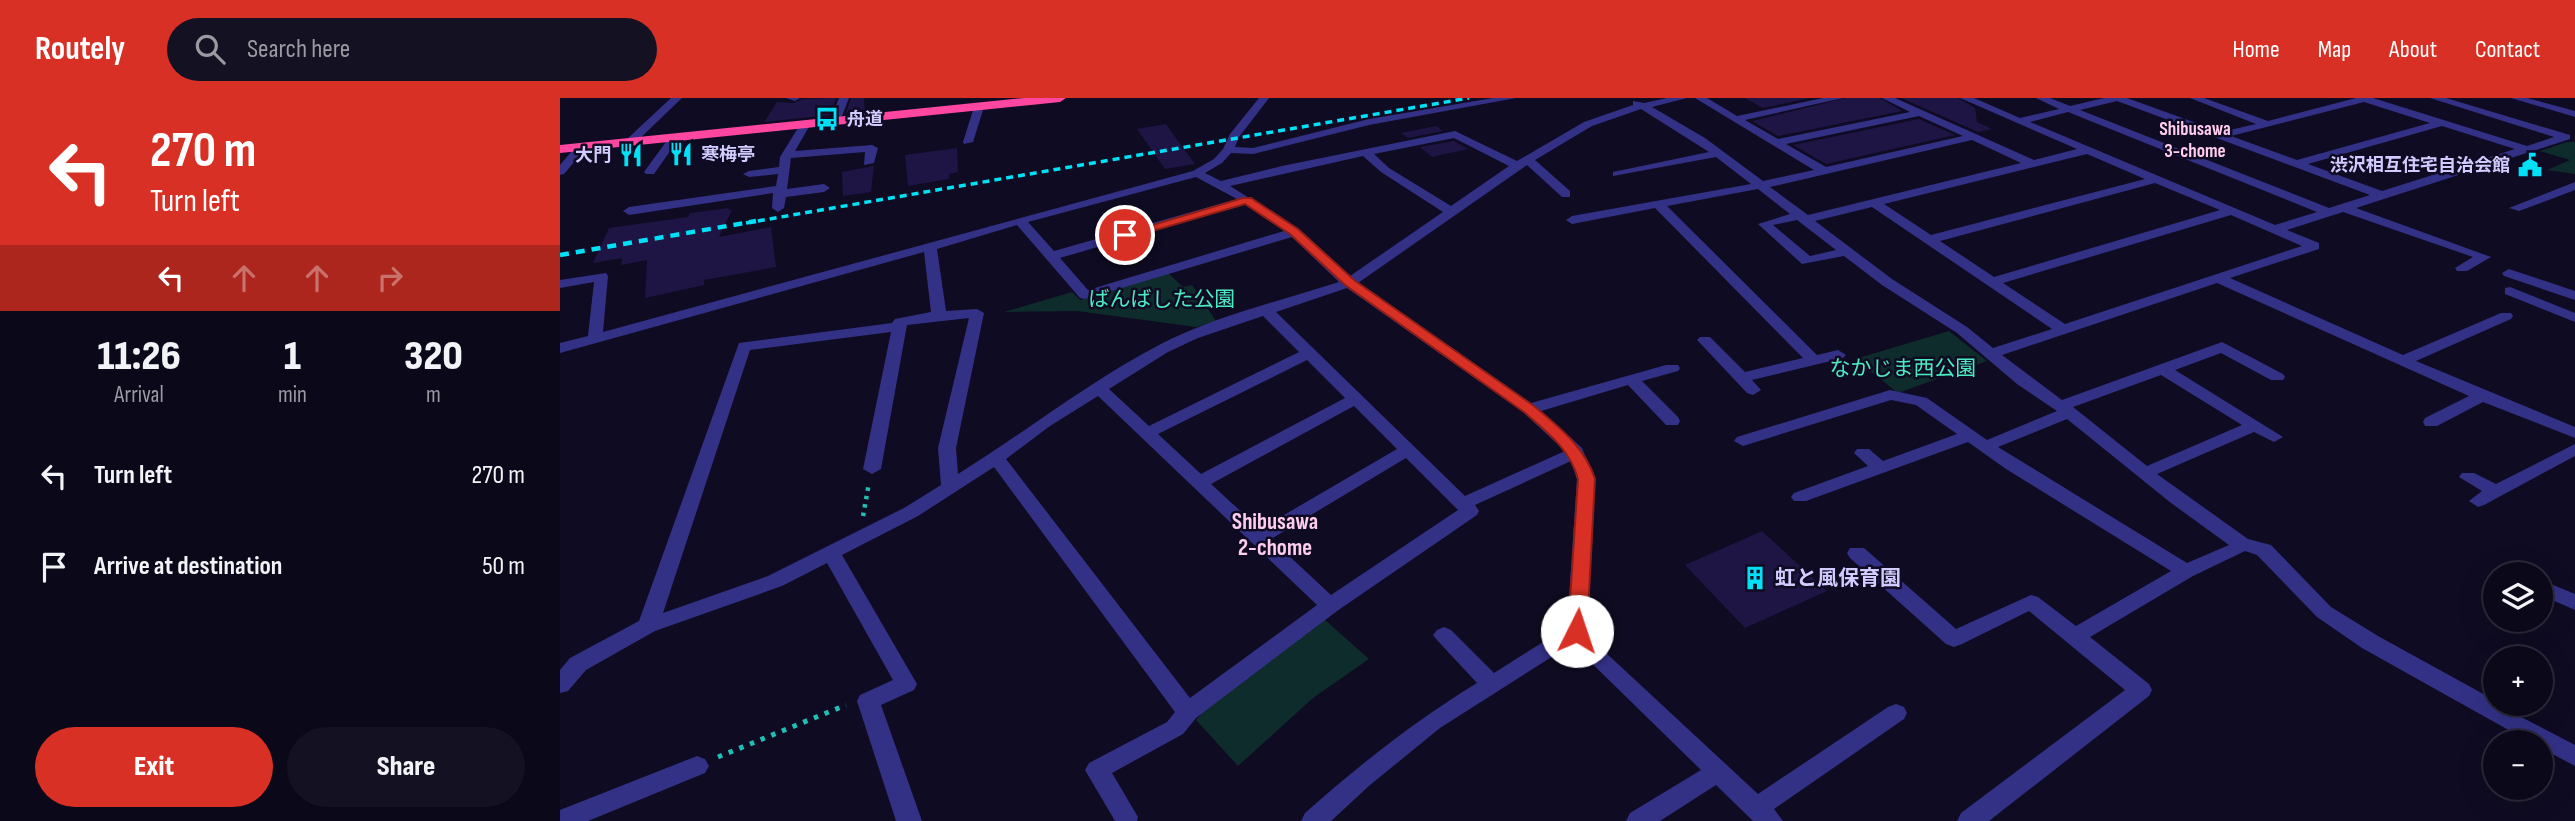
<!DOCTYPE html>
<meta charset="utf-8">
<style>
:root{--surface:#0b081a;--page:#141123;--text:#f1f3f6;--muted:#9a9aa2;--line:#2b2939;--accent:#d93025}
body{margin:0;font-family:"Sofia Sans Condensed","Noto Sans JP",sans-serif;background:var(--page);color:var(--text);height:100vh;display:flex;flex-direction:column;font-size:26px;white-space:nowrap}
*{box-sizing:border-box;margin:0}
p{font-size:23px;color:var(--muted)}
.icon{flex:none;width:38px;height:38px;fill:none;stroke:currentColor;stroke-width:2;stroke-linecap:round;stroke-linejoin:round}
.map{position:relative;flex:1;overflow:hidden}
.drawer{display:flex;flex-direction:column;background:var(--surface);width:560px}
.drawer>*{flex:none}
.banner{background:#d93025;color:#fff;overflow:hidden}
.tools{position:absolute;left:1923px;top:464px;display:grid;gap:14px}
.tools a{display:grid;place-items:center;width:70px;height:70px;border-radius:50%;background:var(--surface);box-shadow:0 7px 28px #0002,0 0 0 2px var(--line);font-size:35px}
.pin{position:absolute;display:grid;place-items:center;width:60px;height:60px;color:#fff;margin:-30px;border:4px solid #fff;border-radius:50%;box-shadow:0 2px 7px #0007}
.me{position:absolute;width:77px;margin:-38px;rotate:4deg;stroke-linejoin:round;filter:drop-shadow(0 0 5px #0008)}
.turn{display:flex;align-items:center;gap:24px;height:147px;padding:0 35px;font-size:32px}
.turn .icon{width:91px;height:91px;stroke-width:2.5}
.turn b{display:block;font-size:49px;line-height:60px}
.lanes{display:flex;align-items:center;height:66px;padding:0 35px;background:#0003;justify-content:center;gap:35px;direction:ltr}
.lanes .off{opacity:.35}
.eta{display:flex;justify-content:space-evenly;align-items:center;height:119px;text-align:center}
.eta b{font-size:42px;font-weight:800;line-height:49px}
.button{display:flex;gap:14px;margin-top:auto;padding:14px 35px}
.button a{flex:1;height:80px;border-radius:42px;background:var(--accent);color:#fff;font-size:28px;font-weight:800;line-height:80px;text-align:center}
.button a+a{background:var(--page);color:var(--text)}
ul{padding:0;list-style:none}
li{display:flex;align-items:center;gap:21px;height:91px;padding:0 35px}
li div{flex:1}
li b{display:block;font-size:26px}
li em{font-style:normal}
header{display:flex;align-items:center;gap:42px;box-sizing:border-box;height:98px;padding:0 35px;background:var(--accent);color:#fff}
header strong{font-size:33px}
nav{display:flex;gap:38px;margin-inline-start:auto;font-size:24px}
.search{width:490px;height:63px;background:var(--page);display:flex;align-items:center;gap:18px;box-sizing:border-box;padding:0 24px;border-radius:38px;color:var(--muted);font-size:26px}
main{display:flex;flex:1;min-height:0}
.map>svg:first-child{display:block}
.green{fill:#0d2c2b}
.building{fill:#1e1545}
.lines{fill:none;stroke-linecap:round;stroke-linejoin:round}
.path-far1{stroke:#21beb3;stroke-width:4.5;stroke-dasharray:3.5 5;stroke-linecap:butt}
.path{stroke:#21beb3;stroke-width:5;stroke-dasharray:4.5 7;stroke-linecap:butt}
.minor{fill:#333186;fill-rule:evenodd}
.highway{fill:#ff46a0;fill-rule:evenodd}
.rail-far1{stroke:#00e0f6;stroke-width:3.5;stroke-dasharray:7 5;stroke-linecap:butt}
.rail{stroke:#00e0f6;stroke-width:4.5;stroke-dasharray:9 7;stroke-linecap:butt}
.route{fill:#d93025;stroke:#8d1f18;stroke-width:2}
.labels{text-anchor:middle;stroke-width:5;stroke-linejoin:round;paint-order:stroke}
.far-poi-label{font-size:18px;font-weight:bold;fill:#d1cbff;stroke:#0f0b22;text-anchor:start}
.far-neighbourhood-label{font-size:19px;font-weight:bold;fill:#ffcded;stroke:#0f0b22}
.park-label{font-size:21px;fill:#4bebc2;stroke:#0f0b22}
.poi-label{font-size:21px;font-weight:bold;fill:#d1cbff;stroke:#0f0b22;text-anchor:start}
.neighbourhood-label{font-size:23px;font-weight:bold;fill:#ffcded;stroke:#0f0b22}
</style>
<header>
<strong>Routely</strong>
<div class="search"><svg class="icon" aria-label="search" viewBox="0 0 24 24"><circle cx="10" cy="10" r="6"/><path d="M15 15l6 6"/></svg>Search here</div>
<nav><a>Home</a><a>Map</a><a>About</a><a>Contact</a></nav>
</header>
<main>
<section class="drawer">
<div class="banner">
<div class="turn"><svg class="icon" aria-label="left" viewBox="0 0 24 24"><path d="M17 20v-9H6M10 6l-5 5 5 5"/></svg><div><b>270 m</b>Turn left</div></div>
<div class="lanes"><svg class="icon" aria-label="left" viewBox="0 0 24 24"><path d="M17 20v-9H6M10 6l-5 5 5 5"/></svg><svg class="icon off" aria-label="ahead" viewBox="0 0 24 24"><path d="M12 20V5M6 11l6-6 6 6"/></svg><svg class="icon off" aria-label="ahead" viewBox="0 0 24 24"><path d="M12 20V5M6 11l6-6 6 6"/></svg><svg class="icon off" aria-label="right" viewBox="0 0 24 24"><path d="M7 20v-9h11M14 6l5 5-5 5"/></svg></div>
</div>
<div class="eta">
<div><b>11:26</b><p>Arrival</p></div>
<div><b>1</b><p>min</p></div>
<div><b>320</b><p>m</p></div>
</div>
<ul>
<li><svg class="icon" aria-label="left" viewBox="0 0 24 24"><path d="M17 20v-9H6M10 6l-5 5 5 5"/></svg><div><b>Turn left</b></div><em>270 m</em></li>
<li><svg class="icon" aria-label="arrive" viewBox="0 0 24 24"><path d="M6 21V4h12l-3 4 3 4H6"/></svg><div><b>Arrive at destination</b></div><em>50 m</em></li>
</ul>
<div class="button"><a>Exit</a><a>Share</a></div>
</section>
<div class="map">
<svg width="2015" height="723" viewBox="0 0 2015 723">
<rect width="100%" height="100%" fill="#0f0b22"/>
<path class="green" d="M2007,44H2015V76L1987,72L2010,62L1980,53Z
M608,175L623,189L632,187L656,223L636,229L517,213L444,214L512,194L520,202Z
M1389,233L1427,263L1338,295L1295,261Z
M764,521L809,561L753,600L678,668L636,622L648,609Z"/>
<path class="building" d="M276,0L270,17L204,24L217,4L234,5L242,1Z
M291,0H304L305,13L286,15Z
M1185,0H1250L1203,10Z
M1286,0H1320L1342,13L1218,38L1192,23Z
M1341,0H1398L1415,10L1417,24L1432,31L1418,34Z
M1359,21L1395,37L1266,66L1233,47Z
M606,26L620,46L635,66L605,71L577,31Z
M876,28L883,33L848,40L841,35Z
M894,43L908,51L872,59L860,49Z
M397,50L398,74L389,76V81L348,88L345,57Z
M314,68L311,94L283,98L282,74Z
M169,110L168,112H172L159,139L211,129L216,169L144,182V187L85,200L87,162L61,167L62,160L33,165L49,130L128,119L130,115Z
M1202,433L1267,493L1185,530L1125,467Z"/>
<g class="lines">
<path class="path-far1" d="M303,418L309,385"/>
<path class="path" d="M158,659L286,607"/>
<path class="minor" d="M111,0H122L74,46H66V42Z
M226,0H240L235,3Z
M279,0H289L280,23L275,26L270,23Z
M699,0H709L679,39L675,49L693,50L809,21L933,0H956L809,27L693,56L671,55L662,65L645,75L661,83L722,68L895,33L957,63L1024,24L1073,7V3L1084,5L1107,0H1127L1092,9L1145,40L1203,83L1254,72L1135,0H1147L1177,18L1263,0H1283L1185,22L1218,41L1350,14L1322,0H1335L1474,62L1517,51L1400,0H1414L1460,20L1499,11L1476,0H1490L1510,8L1544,0H1567L1661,34L1696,26L1630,0H1644L1708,23L1796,0H1813L1967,48L1994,39L1870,0H1886L2010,37V41L1796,110L1931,159L1907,173H1897L1895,170L1913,159L1783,114L1727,132L1759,145V151L1670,180L1843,257L1941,215H1951L1953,218L1951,221L1856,263L2015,329V340L1923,304L1877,328H1865L1863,324L1865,320L1909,298L1657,185L1442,257L1502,302L1662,244L1723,276L1725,279L1723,282H1711L1661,255L1615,272L1723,339L1714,344L1694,334L1597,376L1688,441L1711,447L1771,509L1818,538L1936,603V606L2015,647V668L1981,650V644H1970L1802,550L1757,519L1697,457L1685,453L1633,478L1530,539L1589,586L1592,592L1589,598L1429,723H1397L1401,715L1565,592L1469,513L1402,546L1394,549L1386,546L1290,460L1287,455L1290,450H1304L1396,531L1471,497L1478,499L1516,528L1611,473L1446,371L1408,344L1246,403H1234L1231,399L1234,395L1308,368L1294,355L1297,351H1309L1323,363L1397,336L1356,307L1331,302L1183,348L1174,343L1177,339L1330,292L1367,300L1427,342L1497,313L1457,286L1397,235L1322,187L1284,158L1242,166L1198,126L1230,116L1198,91L1107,108L1257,257L1278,252L1286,257L1283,260L1192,282L1201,292L1193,297L1187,295L1140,245L1137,242L1140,239H1150L1185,274L1243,260L1095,110L1012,126L1006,122L1012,118L1191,86L1156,59L1053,78V74L1149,54L1081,11L1032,28L975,62L1010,93V99H1002L967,67L798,185L971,305L1106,267H1118L1120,270L1118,273L1082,283L1118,319L1120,323L1118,327H1106L1068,287L981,313L1022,350L1035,381L1028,533L1031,541L1198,696L1328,609L1336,606L1344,609L1347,615L1344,621L1214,711L1223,723H1193L1156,687L1100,723H1066L1070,715L1141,672L1012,546L880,630L810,687L771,723H741L745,715C799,667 855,623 917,585L877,542L873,537L877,532L884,529L891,532L934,575L1007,529L1017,381L1011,363L915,407L919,413L917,417L777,513L636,620L623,636L552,675L578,719L577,723H555L525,672L529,665L607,624L615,614L434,369L358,418L282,457L357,586L354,592L321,607L362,723H336L297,603L300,597L333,582L267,465L222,488L95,533L26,572L8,593L0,595V572L10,560L79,523L179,245L332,225L335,221L371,214L364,154L0,255V245L28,238L34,184L0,190V182L46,175L48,178L43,234L633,73L654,61L663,51L670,36ZM1557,3L1810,97L1769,110L1520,12ZM1804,4L1870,25L1737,62L1671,38ZM1508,14L1757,114L1715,127L1470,24ZM1359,18L1403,38L1266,69L1226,46ZM1882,28L1955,51L1822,93L1748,66ZM894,40L949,68L891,108L829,70L814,56ZM1412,42L1461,65L1248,117L1210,89ZM1527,56L1585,81L1371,137L1324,106ZM803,58L821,74L883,114L790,178L739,131L670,88ZM636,79L677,101L494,153L468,124ZM1595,85L1660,112L1434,179L1380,143ZM685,106L724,133L528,192L500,160ZM1312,109L1492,231L1433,250L1407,229L1332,181L1255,123ZM1671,117L1742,148L1505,226L1443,185ZM1237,122L1276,152L1250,158L1213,127ZM457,127L520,200L525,201L732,139L779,184C720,203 655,218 599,247C528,284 466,334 398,376L396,350L424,215L417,211L386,213L377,151ZM787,190L963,314L1005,353L905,398L716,214ZM703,218L739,254L589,328L549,291L608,254L638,240ZM409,220L378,350L381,387L344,410L208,478L103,515L190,252L331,234L303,371L312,376L321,371L347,227ZM747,262L785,300L641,376L598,336ZM1601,277L1682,327L1587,368L1513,309ZM538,298L757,507L630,600L446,361L490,328ZM794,308L837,351L700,431L651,386ZM1507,321L1611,405L1669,447L1627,465L1438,349ZM846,360L898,412L771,497L711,441Z
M1951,0H1967L2015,13V19Z
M419,6L424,9L413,44L404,46L403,44L414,9Z
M245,24L250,27L235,53L312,47L318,50L314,65L304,67L305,54L231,60L227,91L264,86L270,90L264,94L226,99L224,110L218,114L212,110L213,95L69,117L63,113L69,109L216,88L218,76L189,79L183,76L189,73L219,69L220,59L241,25Z
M111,37L120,39L94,76H86L84,74Z
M17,47L27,49L4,76L0,77V67Z
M2015,84V92L1959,113L1949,110Z
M1949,171L2015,193V202L1944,178L1942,175Z
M1950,189L2015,215V224L1945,196V190Z
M2015,346V358L1924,407L1918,409L1909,403L1922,393L1899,379L1902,375H1914L1936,386Z
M1986,484L2015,496V512L1981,497V485Z
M137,658L145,661L149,668L145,675L28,723H0V712Z"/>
<path class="highway" d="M464,0H506L500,4L0,55V47Z"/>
<path class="rail-far1" d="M186,125L909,0"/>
<path class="rail" d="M0,157L196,123"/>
</g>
<path class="route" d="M683,100H691L738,131L794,182L974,308C999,329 1025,349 1035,381L1027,533L1024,538H1011L1008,533L1018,381C1010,351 986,333 964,314L785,187L730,136L685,106L565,141L559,137Z"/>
<defs>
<g id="bus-bare" transform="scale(1.89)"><path d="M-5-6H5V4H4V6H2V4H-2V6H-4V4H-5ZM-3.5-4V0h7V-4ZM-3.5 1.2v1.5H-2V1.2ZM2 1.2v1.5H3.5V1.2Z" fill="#00e0f6" stroke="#0f0b22" stroke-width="2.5" paint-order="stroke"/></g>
<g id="restaurant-bare" transform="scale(1.89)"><path d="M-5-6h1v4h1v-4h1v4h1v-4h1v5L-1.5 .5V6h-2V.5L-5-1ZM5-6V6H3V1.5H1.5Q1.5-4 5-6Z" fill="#00e0f6" stroke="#0f0b22" stroke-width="2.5" paint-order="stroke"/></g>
<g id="civic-bare" transform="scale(1.89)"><path d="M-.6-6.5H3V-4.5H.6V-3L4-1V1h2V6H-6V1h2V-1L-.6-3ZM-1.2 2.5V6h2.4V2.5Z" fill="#00e0f6" stroke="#0f0b22" stroke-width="2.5" paint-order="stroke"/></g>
<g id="building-bare" transform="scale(1.89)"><path d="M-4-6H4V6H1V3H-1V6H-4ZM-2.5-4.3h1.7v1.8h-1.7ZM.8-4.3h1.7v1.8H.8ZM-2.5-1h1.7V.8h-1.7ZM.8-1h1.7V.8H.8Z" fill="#00e0f6" stroke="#0f0b22" stroke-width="2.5" paint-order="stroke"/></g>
</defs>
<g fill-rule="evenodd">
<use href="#bus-bare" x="267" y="21"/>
<use href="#restaurant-bare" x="121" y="56"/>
<use href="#restaurant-bare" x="71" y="57"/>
<use href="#civic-bare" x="1970" y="67"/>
<use href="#building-bare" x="1195" y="480"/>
</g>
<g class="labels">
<g class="far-poi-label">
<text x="287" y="27">舟道</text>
<text x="141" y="62">寒梅亭</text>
<text x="51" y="63" text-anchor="end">大門</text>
<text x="1950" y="73" text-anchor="end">渋沢相互住宅自治会館</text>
</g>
<g class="far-neighbourhood-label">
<text x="1635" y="37">Shibusawa<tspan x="1635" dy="22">3-chome</tspan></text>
</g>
<g class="park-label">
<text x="602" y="208">ばんばした公園</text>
<text x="1343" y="277">なかじま西公園</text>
</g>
<g class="poi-label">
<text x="1215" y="487">虹と風保育園</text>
</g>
<g class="neighbourhood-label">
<text x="715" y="431">Shibusawa<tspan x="715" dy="26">2-chome</tspan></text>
</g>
</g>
</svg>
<div class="tools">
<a><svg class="icon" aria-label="layers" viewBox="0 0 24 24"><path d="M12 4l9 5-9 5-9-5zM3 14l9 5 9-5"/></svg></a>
<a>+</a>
<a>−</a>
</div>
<div class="pin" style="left:565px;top:137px;background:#d93025"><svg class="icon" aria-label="arrive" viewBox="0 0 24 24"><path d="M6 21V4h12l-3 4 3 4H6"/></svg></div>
<svg class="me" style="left:1017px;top:533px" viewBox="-20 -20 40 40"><circle r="19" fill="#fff"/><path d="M0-13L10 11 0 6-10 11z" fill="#d93025"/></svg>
</div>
</main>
